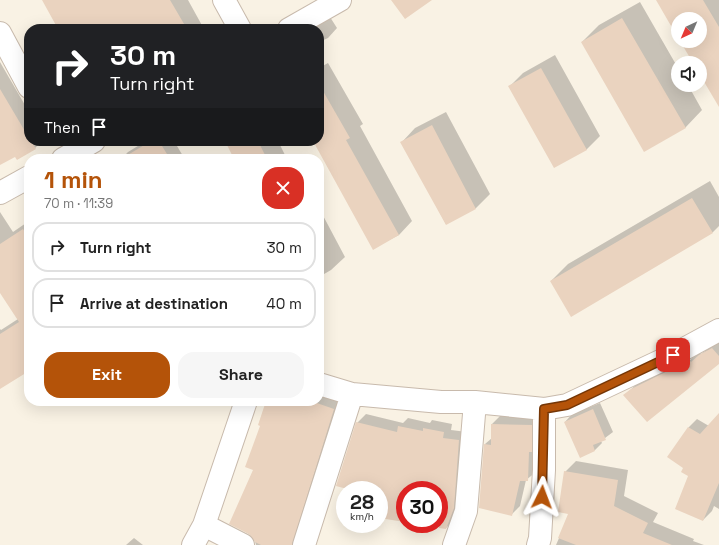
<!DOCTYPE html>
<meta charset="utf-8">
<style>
:root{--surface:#fff;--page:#f6f6f6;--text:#222;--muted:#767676;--line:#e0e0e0;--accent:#b45309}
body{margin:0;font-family:"Space Grotesk",sans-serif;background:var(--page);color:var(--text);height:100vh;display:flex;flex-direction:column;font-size:15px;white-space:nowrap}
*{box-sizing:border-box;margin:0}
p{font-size:13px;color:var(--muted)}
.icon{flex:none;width:22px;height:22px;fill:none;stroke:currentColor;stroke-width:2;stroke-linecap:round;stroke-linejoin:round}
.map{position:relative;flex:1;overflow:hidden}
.details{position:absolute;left:24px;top:154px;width:300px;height:252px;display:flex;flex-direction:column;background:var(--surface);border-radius:16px;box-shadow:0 4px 16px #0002}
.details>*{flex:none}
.top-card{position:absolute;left:24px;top:24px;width:300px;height:122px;border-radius:16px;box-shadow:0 4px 16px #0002;background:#202124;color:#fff;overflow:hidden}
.needle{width:26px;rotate:224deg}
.tools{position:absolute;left:671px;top:12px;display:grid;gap:8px}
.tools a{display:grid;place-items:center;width:36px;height:36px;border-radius:50%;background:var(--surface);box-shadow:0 4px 16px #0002;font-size:20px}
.speed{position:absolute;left:336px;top:481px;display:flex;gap:8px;font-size:20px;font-weight:700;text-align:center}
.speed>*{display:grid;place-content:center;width:52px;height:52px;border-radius:50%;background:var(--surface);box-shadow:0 4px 16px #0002;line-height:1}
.speed small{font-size:10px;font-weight:400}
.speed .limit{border:6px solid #d22;background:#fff;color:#111}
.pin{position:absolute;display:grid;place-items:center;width:34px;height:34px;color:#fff;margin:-17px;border-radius:8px;box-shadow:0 2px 6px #0006}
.me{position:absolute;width:44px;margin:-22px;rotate:3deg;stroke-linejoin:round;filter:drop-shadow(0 0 3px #0008)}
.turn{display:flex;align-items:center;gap:14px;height:84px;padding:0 20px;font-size:18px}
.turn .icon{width:52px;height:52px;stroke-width:2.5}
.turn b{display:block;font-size:28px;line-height:34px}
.then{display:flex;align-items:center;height:38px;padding:0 20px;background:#0003;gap:8px;font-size:15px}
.round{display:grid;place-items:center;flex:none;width:42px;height:42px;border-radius:16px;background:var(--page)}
.summary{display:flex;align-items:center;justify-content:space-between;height:68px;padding:0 20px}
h1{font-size:24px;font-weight:700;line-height:30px;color:var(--accent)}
.button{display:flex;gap:8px;margin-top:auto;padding:8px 20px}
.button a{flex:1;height:46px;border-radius:16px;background:var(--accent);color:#fff;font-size:16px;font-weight:700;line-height:46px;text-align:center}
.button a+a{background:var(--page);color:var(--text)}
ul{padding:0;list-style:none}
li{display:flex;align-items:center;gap:12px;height:50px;margin:0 8px 6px;padding:0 12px;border:2px solid var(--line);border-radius:16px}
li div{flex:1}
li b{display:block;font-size:15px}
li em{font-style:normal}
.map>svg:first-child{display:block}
.shadow{fill:#0003}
.building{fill:#ead3bf}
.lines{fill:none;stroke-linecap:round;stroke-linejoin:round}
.minor-casing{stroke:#c8baac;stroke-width:24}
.minor{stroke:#fff;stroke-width:22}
.route-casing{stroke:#753606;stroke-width:10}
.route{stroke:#b45309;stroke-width:7}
</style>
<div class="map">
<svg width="719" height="545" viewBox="0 0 719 545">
<rect width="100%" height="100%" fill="#f9f2e4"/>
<path class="shadow" d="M43,0H188L204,29H59Z
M661,0H719V105L700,73V63H694L681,41H700V19H678V36Z
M640,2L678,68V85H688L702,110L685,128L582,42L599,25Z
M330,17L337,28L328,38L319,42V29H309Z
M555,55L600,136L586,150L509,87L523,73Z
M0,62L29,112V141H42L35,148L0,161Z
M328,63L363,124L360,126L412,221L399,235L373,248L314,141H319V68Z
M446,112L490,194L476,208L446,224L402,142L415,128Z
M146,141H174L183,156L180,159H121L128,152Z
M226,141H278L287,159H236Z
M710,181L719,197V226L713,232L571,315L551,281L568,264Z
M319,208L345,257L331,270L319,277Z
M0,212L13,232L29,221V370L0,388V329L1,330L18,319L0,291Z
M719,341V363L625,395L641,380L685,359L688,362L699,352L701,354Z
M319,390L343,400L306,545H256L254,537L231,523L254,469L268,401H319Z
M600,403L613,432L601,441L602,443L595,450L580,456L565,422L572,414Z
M366,414L403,423L408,418L430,423L432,420L452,424L451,430L467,432L455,519L446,528L424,524H439V490H405V501L379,495V490H356L357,423Z
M501,415L540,416L536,472L526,480L520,506L511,515L485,444L492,438V424Z
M719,415V509L714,506L712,511L703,520L690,475L685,468L669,457L689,427L697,419L709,426Z
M576,461L628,470L624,496L658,513L653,522L694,539L693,541L704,545H556L570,513L565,472Z
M134,538L143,545H126Z"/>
<path class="building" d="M42,0H170L187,29H58Z
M391,0H432L405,19Z
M656,0H703L719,27V107L700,75V63H693L680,41H700V19H678V38Z
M622,18L686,128L644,152L581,42Z
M541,68L587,150L554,168L508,86Z
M319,84L350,138L346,140L399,235L373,250L313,141H319Z
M0,89L29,138V141H31L36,149L17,160L15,157L0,165Z
M432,125L476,209L446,225L400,142Z
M151,141H159L170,159H121Z
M225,141H258L267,159H234Z
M692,198L713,233L571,317L550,281Z
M23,229L29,239V371L0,389V334L19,322L0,293V244Z
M712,348L719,356V364L647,422L623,395L631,389L676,367L678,370L689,360L691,362L699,355Z
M266,401H311L334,409L292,545H261L255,542L249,534L229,524L253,470L245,467L260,426L258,425Z
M593,409L606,440L593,445L595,451L580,458L564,422Z
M719,413V483L703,521L675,509L688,476L681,472L683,468L667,457L688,427L700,434Z
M356,422L397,432L398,426L423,431V428L444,432L443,438L459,440L454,508L446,529L439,528V490H405V522L379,518V490H351L336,486Z
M491,424L532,425V452H529L528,481H520L512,516L479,508L484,444L491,445Z
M564,471L618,480L614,506L648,523L643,533L672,545H576L558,538L568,514L558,512Z"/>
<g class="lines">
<g class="minor-casing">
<path id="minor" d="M224,0L240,29
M289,29L340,0
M0,33L29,87
M63,159L94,141
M0,193L29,177
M319,384L352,394L441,402H475L544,409L567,405L673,355L719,330
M204,525L243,545
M193,545L204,525L246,401
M304,545L352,394
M454,545L466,511L475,402
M538,545L540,538L544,470V409"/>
</g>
<use href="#minor" class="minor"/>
</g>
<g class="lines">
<g class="route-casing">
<path id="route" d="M542,497L544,409L567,405L673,355"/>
</g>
<use href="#route" class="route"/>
</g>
</svg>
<div class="tools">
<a><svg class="needle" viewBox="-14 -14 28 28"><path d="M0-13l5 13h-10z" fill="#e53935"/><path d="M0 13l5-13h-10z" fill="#767676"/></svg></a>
<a><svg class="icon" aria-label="sound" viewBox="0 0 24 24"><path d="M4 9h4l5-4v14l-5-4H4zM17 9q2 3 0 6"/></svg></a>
</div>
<div class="speed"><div>28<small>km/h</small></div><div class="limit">30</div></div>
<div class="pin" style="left:673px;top:355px;background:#d93025"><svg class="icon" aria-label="arrive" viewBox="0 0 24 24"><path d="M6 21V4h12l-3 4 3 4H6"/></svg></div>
<svg class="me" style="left:542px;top:497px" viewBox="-20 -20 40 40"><path d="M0-17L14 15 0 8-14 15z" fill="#b45309" stroke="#fff" stroke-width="4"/></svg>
<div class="top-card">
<div class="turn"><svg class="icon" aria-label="right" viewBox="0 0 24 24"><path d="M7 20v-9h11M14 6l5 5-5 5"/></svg><div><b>30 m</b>Turn right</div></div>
<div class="then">Then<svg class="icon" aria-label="arrive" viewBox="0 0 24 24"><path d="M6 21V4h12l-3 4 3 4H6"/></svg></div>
</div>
<section class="details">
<div class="summary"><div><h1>1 min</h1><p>70 m · 11:39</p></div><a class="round" style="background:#d93025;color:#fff"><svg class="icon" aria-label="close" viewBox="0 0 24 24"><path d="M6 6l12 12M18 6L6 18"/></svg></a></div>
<ul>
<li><svg class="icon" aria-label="right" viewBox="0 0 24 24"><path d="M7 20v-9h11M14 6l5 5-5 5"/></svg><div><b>Turn right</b></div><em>30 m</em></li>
<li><svg class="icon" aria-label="arrive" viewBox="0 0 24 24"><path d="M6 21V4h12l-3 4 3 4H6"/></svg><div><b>Arrive at destination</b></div><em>40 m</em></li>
</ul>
<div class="button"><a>Exit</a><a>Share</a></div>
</section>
</div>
